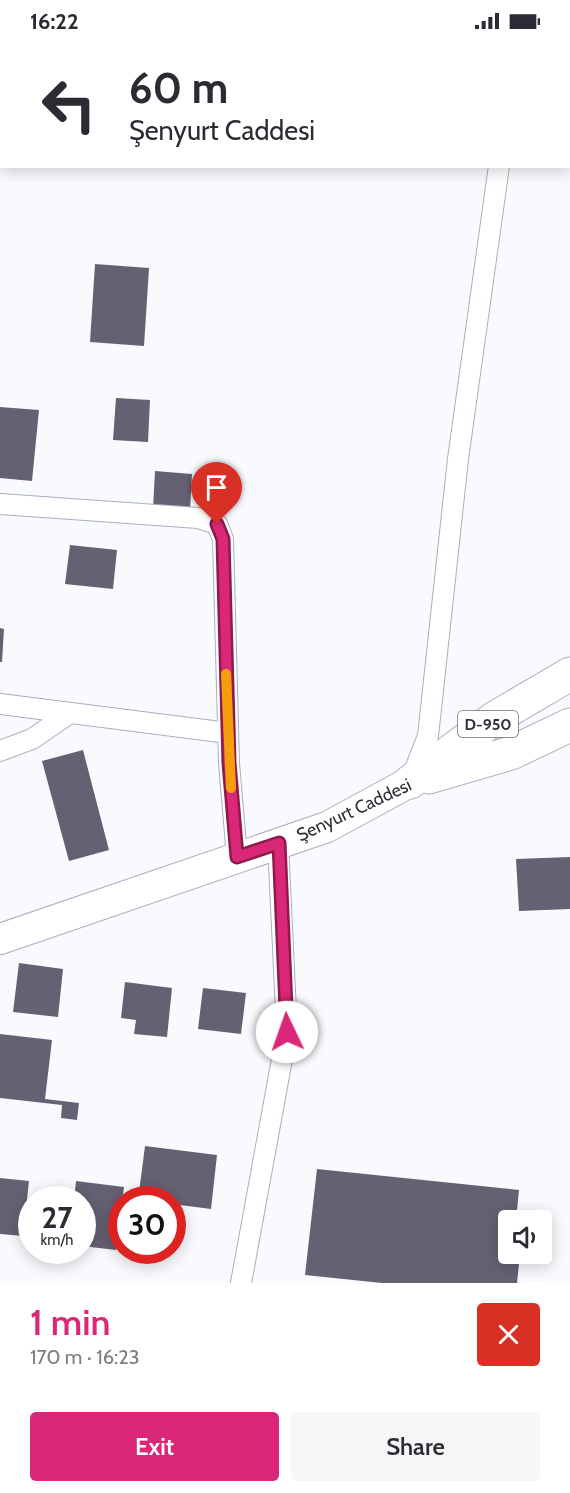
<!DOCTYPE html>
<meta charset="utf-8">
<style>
:root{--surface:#fff;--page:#f7f7f7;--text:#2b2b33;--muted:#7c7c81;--accent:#db2777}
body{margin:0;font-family:Cabin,sans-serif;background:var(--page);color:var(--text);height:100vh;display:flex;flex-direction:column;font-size:22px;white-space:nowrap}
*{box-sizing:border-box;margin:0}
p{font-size:20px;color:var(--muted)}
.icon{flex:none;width:33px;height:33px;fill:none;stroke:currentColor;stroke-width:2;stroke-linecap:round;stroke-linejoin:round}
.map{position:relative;height:1241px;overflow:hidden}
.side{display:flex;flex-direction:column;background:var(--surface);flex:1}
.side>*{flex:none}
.banner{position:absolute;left:0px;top:0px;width:570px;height:126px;box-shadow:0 3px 15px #0003;background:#fff;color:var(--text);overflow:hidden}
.buttons{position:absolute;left:498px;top:1168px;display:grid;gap:12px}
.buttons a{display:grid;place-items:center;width:54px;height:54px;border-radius:6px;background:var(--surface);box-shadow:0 3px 15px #0003;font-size:30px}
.speed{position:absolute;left:18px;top:1144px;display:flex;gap:12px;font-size:30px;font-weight:700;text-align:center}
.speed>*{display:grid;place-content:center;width:78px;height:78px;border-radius:50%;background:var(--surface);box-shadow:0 3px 15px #0003;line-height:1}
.speed small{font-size:15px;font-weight:400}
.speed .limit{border:9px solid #d22;background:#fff;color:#111}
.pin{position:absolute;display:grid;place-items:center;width:51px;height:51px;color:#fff;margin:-62px -26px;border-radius:50% 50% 50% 0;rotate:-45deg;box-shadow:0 0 6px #0007}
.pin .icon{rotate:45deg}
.me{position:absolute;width:66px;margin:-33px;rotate:357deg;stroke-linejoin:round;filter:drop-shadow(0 0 4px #0008)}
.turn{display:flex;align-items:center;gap:21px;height:126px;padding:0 30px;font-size:27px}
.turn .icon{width:78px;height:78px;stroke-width:2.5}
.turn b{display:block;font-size:42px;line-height:51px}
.round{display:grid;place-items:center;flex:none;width:63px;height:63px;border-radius:6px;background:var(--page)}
.head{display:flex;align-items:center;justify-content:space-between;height:102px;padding:0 30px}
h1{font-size:36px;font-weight:600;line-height:45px;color:var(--accent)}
.button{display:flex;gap:12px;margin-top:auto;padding:12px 30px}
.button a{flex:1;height:69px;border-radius:6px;background:var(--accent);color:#fff;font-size:24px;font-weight:600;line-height:69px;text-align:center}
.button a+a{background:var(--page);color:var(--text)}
.status{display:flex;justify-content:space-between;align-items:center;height:42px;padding:0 30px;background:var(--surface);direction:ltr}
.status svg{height:16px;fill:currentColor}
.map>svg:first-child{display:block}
.building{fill:#656173}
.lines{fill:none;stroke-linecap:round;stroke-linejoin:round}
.minor-casing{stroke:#aaaec2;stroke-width:22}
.primary-casing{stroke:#aaaec2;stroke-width:32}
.trunk-casing{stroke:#aaaec2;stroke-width:35}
.minor{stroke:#fff;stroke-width:20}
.primary{stroke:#fff;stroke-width:30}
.trunk{stroke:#fff;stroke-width:33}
.route-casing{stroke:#8e194d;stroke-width:15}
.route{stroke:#db2777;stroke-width:10}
.slow{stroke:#f59e0b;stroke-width:10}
.labels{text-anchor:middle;stroke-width:6;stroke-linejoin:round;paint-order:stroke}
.shield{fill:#fff;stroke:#6d6d73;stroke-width:1.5}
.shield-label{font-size:16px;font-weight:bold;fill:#2e2f37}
.street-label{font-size:18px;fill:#2e2f37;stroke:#fff}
</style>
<div class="status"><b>16:22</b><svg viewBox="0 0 49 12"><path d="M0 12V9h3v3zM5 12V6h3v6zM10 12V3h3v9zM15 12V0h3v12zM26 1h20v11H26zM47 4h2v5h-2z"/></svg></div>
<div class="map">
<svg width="570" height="1241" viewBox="0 0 570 1241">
<rect width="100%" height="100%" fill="#f9fafe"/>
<path class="building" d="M95,222L149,226L144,304L90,300Z
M116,356L150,358L148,400L113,398Z
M0,365L39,368L32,439L0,436Z
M155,429L192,432L190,469L153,467Z
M70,503L117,508L113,547L65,542Z
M0,586L4,587L2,620H0Z
M83,708L109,808L69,819L42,719Z
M570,815V867L519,869L516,817Z
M19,921L63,927L58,975L13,970Z
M125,940L172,946L167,995L134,992L136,978L121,976Z
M203,946L246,951L241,992L198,987Z
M0,992L52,998L45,1057L79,1061L77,1078L61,1076L62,1063L0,1056Z
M145,1104L217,1113L211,1167L172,1162V1158H138Z
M317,1127L519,1148L516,1179H508V1212H520L517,1241H382L305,1233Z
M0,1136L29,1139L23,1194L0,1192Z
M76,1139L124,1145L116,1208L82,1204V1158H74Z"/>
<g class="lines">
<g class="minor-casing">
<path id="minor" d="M516,2L517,0
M0,462L198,476L217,482L223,497L229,721L237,815
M0,662L228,691
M0,709L32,697L70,671
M412,735L428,694L458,417L499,124
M241,1241L287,990L278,801"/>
</g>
<g class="primary-casing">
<path id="primary" d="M0,897L327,785L410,740"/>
</g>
<g class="trunk-casing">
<path id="trunk" d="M429,735L511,711L570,683
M410,740L495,676L570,632"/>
</g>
<use href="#minor" class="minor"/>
<use href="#primary" class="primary"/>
<use href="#trunk" class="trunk"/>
</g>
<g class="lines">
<g class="route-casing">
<path id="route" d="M217,482L223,497L229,721L237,815L279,801L287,990"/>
</g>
<use href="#route" class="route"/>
<path class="slow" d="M226,632L231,746"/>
</g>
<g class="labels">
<rect class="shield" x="458" y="669" width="60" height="26" rx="4.5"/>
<g class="shield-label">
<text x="488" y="688">D-950</text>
</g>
<g class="street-label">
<text transform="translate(354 768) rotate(-25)" y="6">Şenyurt Caddesi</text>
</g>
</g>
</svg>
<div class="buttons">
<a><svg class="icon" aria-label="sound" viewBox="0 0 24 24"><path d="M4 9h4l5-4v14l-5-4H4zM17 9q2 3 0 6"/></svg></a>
</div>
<div class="speed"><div>27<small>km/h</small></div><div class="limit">30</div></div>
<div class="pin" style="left:217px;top:482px;background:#d93025"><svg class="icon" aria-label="arrive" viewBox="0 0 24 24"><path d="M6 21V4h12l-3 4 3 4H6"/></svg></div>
<svg class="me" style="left:287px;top:990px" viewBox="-20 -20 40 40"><circle r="19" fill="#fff"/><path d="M0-13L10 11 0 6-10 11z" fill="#db2777"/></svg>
<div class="banner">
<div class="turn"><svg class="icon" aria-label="left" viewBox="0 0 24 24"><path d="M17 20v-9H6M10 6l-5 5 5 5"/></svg><div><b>60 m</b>Şenyurt Caddesi</div></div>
</div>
</div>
<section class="side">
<div class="head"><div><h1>1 min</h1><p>170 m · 16:23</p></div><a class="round" style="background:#d93025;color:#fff"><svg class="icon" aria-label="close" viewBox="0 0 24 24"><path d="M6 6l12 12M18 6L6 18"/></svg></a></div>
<div class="button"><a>Exit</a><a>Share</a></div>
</section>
